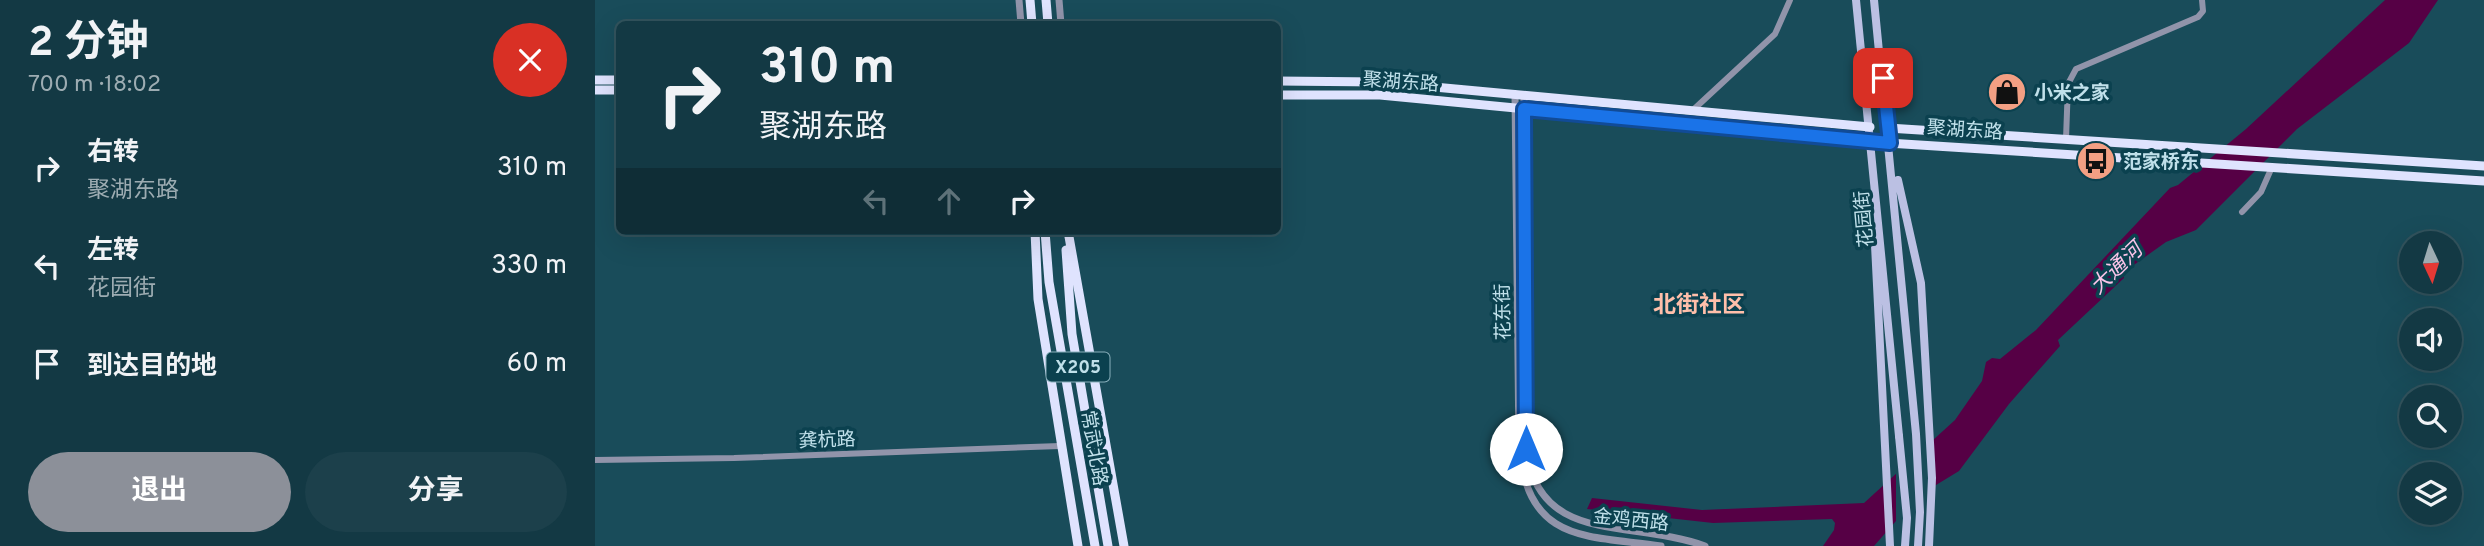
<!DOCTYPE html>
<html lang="zh">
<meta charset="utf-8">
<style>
:root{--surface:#133944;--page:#1c404b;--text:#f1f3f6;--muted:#9dacb2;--line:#32535d;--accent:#8c9099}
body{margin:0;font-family:Overpass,"Noto Sans SC",sans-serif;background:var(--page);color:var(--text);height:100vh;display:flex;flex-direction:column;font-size:26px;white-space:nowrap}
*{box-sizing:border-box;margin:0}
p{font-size:23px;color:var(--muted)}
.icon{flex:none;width:38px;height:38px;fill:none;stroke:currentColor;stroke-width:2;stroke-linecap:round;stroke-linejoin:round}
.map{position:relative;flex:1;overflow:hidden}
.sheet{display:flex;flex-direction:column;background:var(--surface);width:595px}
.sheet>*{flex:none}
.hud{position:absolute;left:21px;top:21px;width:665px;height:214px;border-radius:10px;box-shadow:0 7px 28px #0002,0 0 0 2px var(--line);background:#133944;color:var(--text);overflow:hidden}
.needle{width:46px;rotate:176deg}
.tools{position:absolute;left:1804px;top:231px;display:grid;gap:14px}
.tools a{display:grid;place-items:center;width:63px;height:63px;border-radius:50%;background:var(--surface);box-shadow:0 7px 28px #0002,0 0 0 2px var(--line);font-size:35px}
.pin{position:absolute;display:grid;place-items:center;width:60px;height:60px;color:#fff;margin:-30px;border-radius:14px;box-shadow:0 4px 10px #0006}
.me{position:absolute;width:77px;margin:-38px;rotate:0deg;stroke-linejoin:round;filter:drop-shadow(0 0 5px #0008)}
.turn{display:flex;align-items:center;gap:24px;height:147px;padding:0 28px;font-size:32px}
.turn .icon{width:91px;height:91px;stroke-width:2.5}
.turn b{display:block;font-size:49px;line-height:60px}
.lanes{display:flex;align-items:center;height:66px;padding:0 28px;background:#0003;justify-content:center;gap:35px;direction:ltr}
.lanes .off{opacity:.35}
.round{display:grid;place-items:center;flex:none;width:74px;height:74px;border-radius:37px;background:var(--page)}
.head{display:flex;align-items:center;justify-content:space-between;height:119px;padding:0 28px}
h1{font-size:42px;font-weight:700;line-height:52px}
.cta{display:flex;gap:14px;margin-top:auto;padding:14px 28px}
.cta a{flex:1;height:80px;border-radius:42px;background:var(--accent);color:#fff;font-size:28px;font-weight:700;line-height:80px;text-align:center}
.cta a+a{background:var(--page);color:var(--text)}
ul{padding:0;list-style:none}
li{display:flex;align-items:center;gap:21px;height:98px;padding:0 28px}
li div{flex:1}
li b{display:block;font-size:26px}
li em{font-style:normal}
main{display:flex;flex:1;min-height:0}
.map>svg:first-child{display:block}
.water{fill:#560045}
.pier{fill:#194c5a}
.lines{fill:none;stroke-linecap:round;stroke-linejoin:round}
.minor{stroke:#9194aa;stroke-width:6}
.tertiary{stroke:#9194aa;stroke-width:7}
.secondary{stroke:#bbc0e3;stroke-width:8}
.primary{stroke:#dfe3fe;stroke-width:9}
.secondary-bridge{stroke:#bbc0e3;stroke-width:8}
.route-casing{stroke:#114b97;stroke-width:18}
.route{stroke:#1a73e8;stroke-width:12}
.labels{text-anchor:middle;stroke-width:7;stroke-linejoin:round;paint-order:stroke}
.shield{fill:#0b414f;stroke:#8ab0bc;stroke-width:2}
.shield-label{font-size:18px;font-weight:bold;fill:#c0e0ea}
.street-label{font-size:19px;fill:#c0e0ea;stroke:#0b414f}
.poi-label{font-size:19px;font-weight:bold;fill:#c0e0ea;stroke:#0b414f;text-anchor:start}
.water-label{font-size:21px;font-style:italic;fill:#fcc4e9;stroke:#0b414f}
.quarter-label{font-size:23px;font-weight:bold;fill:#ffbfaa;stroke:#0b414f}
</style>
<main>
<section class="sheet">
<div class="head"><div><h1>2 分钟</h1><p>700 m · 18:02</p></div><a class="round" style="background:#d93025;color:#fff"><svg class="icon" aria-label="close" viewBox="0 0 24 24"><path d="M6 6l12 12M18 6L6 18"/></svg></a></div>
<ul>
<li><svg class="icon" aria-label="right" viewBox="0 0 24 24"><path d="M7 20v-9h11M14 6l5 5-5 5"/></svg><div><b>右转</b><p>聚湖东路</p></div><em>310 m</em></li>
<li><svg class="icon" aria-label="left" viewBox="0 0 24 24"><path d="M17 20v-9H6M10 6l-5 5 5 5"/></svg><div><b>左转</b><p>花园街</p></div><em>330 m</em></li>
<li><svg class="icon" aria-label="arrive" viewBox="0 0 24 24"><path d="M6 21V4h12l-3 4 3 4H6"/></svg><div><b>到达目的地</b></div><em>60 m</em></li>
</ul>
<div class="cta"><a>退出</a><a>分享</a></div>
</section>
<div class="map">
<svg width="1889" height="546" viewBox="0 0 1889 546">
<rect width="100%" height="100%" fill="#194c5a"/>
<path class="water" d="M1790,0H1843L1814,43L1702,129L1601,230L1571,242L1529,272V278L1463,340L1465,346L1414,404L1364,471L1323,496L1279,546H1228L1239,530L1240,523L1237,519L1118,523L992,509L997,498L1107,510L1269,503L1360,420L1387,381L1391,362L1397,358L1405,359L1441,330L1575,188L1583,185L1651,129Z"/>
<path class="pier" d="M1336,437L1337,491L1325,498L1301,526V467Z"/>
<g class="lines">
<path class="minor" d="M1098,110L1180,34L1195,0
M1471,139L1473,84L1481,69L1603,17L1608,11L1607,0
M1647,212L1666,192L1677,167
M0,460L139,458L465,446"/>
<path class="tertiary" d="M424,0L426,24
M464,0L466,24
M920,94L924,448C934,544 991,535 1066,546
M929,95L931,449C944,546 1035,519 1110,546"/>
<path class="secondary" d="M1261,0L1304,436
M1279,0L1321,434L1325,512L1323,546
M1303,180L1326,283L1337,478L1334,546
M1278,205L1295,546"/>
<path class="primary" d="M435,0L437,24
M451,0L453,24
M0,80H24
M682,81L785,82L1275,127
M0,90H24
M682,95H785L1277,142L1889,181
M1293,128L1889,166
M440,231L443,299L483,546
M450,231L454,282L500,546
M473,231L529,546
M471,250L477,334L513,546"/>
<path class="secondary-bridge" d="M1304,436L1312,518L1310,546"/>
</g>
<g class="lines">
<g class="route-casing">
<path id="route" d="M931,449L929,109L1295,143L1288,78"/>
</g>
<use href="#route" class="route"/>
</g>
<defs>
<g id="shop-disc" transform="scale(2.0125)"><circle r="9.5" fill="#f39f83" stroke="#0b414f"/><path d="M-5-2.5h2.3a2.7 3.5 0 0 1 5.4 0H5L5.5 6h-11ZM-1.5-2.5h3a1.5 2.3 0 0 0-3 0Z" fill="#111"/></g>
<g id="bus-disc" transform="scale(2.0125)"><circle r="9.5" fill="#f39f83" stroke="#0b414f"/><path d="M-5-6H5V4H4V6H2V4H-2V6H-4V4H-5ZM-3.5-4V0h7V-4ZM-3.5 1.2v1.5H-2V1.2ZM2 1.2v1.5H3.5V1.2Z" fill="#111"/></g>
</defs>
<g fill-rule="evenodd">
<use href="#shop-disc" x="1412" y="92"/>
<use href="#bus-disc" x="1501" y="161"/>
</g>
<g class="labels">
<rect class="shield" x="451.5" y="352.5" width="63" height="29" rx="5"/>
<g class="shield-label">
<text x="483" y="373">X205</text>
</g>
<g class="street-label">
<text transform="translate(806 81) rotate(4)" y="7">聚湖东路</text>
<text transform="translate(1370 129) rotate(4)" y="7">聚湖东路</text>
<text transform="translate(1268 219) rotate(-95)" y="7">花园街</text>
<text transform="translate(907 312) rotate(-91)" y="7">花东街</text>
<text transform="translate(232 439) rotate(-2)" y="7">龚杭路</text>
<text transform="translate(500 448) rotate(80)" y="7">常武北路</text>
<text transform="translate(1036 519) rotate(6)" y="7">金鸡西路</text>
</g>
<g class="poi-label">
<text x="1439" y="99">小米之家</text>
<text x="1528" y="168">范家桥东</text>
</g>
<g class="water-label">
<text transform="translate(1521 268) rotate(-44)" y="7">大通河</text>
</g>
<g class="quarter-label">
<text x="1104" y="312">北街社区</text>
</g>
</g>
</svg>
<div class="tools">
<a><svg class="needle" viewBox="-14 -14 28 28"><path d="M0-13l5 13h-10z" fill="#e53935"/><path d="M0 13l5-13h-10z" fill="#9dacb2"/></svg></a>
<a><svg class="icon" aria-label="sound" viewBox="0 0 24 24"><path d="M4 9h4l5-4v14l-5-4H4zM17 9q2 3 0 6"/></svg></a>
<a><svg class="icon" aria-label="search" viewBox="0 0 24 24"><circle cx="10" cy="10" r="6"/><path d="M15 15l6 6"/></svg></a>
<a><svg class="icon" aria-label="layers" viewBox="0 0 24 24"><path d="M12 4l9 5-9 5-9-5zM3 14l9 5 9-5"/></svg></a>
</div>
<div class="pin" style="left:1288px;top:78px;background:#d93025"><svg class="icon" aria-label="arrive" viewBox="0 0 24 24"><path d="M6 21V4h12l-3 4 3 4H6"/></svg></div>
<svg class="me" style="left:931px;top:449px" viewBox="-20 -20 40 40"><circle r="19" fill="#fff"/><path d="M0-13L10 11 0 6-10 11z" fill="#1a73e8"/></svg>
<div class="hud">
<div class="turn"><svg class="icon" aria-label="right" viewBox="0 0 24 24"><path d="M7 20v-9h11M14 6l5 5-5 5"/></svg><div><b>310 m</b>聚湖东路</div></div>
<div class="lanes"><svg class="icon off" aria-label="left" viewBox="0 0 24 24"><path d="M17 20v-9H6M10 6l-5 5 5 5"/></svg><svg class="icon off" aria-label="ahead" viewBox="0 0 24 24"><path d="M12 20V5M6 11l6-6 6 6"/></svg><svg class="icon" aria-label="right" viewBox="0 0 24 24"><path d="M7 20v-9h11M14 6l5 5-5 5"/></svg></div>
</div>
</div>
</main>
